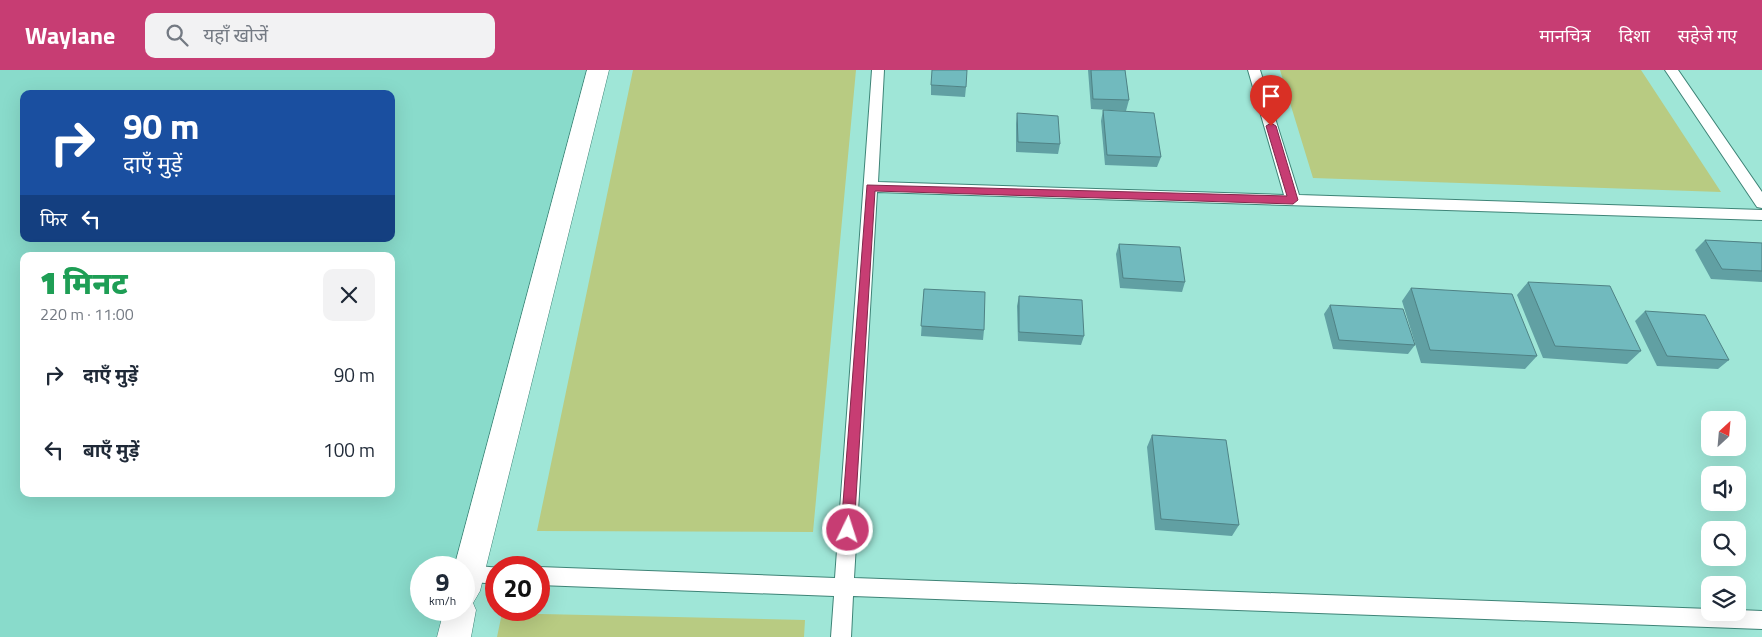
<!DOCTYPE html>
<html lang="hi">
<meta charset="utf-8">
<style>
:root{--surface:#fff;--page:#f2f2f3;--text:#1f2937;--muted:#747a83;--accent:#c73d73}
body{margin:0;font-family:"Titillium Web","Noto Sans Devanagari",sans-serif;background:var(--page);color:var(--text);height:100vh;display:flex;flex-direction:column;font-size:19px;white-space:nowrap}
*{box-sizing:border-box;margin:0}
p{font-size:16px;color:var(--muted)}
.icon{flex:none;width:28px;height:28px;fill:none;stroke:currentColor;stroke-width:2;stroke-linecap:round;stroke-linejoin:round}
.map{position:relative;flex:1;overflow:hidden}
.drawer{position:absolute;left:20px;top:182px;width:375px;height:245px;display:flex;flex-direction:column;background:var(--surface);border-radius:10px;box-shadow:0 5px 20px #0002}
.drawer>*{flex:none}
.top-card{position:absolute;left:20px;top:20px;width:375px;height:152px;border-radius:10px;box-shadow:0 5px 20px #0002;background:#1a4fa0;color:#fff;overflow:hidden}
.needle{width:32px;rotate:26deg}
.tools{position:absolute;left:1701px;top:341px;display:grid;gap:10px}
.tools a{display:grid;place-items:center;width:45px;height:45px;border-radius:10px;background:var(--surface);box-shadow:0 5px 20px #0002;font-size:25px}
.speed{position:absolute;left:410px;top:486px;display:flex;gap:10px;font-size:25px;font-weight:700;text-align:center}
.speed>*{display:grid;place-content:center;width:65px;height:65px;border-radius:50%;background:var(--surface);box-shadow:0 5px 20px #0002;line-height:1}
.speed small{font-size:12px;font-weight:400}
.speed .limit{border:8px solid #d22;background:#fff;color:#111}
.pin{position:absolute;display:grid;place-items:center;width:42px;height:42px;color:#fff;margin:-51px -21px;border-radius:50% 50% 50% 0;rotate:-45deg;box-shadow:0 0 5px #0007}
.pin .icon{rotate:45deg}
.me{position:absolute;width:55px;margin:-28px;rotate:4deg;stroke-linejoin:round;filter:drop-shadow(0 0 4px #0008)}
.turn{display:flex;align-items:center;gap:18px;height:105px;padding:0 20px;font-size:22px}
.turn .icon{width:65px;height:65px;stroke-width:2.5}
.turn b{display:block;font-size:35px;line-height:42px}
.then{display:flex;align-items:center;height:48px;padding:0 20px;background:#0003;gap:10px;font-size:19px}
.round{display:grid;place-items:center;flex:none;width:52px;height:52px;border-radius:10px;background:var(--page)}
.overview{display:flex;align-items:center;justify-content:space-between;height:85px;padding:0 20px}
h1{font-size:30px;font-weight:800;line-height:38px;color:#1e9e55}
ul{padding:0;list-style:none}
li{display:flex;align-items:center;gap:15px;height:75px;padding:0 20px}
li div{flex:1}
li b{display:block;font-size:19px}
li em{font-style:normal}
header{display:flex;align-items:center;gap:30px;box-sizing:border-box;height:70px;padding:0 25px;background:var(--accent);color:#fff}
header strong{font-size:24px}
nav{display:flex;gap:28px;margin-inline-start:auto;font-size:18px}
.search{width:350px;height:45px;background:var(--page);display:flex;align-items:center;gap:12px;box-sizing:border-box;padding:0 18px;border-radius:10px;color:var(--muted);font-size:19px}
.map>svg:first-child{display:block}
.built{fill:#89dbcb;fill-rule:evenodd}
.green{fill:#b8cb82}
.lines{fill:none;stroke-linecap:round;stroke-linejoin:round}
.service-casing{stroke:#3e8477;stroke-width:2}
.minor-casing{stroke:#3e8477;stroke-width:1}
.service{fill:#fff;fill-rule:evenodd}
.minor{fill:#fff;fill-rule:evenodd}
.wall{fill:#61a0a3}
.building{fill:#71babe;stroke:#4f8285}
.route{fill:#c73d73;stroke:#81284b}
</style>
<header>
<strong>Waylane</strong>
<div class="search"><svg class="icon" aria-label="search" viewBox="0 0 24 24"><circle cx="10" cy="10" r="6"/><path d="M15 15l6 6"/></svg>यहाँ खोजें</div>
<nav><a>मानचित्र</a><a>दिशा</a><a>सहेजे गए</a></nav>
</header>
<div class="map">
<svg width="1762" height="567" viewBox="0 0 1762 567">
<rect width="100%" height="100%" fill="#9fe6d7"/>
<path class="built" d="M0,0H603L464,520V498H421V540H458L451,567H0ZM24,24H391V169H24ZM24,186H391V424H24Z"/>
<path class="green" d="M633,0H856L813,462L537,461Z
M1280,0H1641L1721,122L1313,108Z
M502,543L805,550L804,567H497Z"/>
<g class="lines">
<g class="service-casing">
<path id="service" d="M872,0H884L878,112L1284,125L1248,0H1260L1299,125L1762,140V150L877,122L854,508L1710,539V542H1738V540L1762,541V559L853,526L851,567H831L834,526L539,515V497L835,508Z
M1665,0H1678L1762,122V138L1757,137Z
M468,495L500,498H496V514L464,511V498H462Z"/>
</g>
<g class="minor-casing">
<path id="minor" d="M587,0H609L480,521L473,533L476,540L471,567H437L444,540H464V498H454Z"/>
</g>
<use href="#service" class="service"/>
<use href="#minor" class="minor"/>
</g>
<path class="wall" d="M1088,0H1125L1129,30L1126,41L1091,39Z
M931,15L966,17L965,27L931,25Z
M1103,40L1161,87L1157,97L1105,95L1101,51Z
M1017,43L1060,74L1058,84L1016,82V54Z
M1705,170L1762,173V212L1711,209L1695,180Z
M1119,174L1185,212L1182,222L1120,218L1116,184Z
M1528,212L1641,281L1627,294L1543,288L1517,225Z
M1411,218L1537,286L1525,299L1421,293L1402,231Z
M924,219L984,260L983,270L921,266Z
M1019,226L1084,266L1081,275L1018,271L1017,236Z
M1330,235L1415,275L1408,284L1333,279L1324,244Z
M1645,241L1729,290L1718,299L1657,296L1635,251Z
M1152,365L1239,455L1232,466L1155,460L1147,377Z"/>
<path class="building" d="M932,0H967L966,17L931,15Z
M1091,0H1125L1129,30L1093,29Z
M1103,40L1154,43L1161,87L1107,85Z
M1017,43L1058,46L1060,74L1018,72Z
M1705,170L1762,173V201L1722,199Z
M1119,174L1180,177L1185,212L1123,208Z
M1528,212L1610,216L1641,281L1555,276Z
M1411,218L1512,224L1537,286L1430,280Z
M924,219L985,222L984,260L921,256Z
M1019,226L1082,230L1084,266L1019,262Z
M1330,235L1403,239L1415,275L1339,270Z
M1645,241L1705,245L1729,290L1667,286Z
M1152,365L1226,370L1239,455L1161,449Z"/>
<path class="route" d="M1271,53L1276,56L1298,130L1293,134L875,121L854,460L852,465L848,466L843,465L841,460L867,115L1287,126L1266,56Z"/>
</svg>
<div class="tools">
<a><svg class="needle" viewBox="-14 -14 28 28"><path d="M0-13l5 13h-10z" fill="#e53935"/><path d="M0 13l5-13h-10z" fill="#747a83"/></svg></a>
<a><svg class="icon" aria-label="sound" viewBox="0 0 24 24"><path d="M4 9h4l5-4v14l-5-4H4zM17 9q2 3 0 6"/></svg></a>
<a><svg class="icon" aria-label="search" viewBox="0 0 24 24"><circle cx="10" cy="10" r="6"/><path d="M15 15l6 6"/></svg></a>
<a><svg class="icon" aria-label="layers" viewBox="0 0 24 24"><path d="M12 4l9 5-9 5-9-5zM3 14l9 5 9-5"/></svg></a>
</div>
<div class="speed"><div>9<small>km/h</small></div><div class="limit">20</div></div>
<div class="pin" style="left:1271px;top:56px;background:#d93025"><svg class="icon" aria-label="arrive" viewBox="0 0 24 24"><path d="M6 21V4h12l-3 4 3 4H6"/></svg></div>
<svg class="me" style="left:848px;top:460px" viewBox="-20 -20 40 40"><circle r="17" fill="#c73d73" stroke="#fff" stroke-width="3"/><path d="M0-11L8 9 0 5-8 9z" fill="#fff"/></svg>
<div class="top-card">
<div class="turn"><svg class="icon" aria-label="right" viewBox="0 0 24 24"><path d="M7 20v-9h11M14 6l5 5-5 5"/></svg><div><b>90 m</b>दाएँ मुड़ें</div></div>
<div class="then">फिर<svg class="icon" aria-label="left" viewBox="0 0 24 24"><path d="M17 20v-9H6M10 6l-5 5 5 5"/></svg></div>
</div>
<section class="drawer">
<div class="overview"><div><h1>1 मिनट</h1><p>220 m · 11:00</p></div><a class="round"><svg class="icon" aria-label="close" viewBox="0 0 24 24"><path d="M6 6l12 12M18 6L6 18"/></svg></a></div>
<ul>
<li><svg class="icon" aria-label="right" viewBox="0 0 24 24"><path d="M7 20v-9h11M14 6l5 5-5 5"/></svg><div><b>दाएँ मुड़ें</b></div><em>90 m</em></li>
<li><svg class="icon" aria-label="left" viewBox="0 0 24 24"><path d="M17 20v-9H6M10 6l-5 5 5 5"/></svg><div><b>बाएँ मुड़ें</b></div><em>100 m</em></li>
</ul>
</section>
</div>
